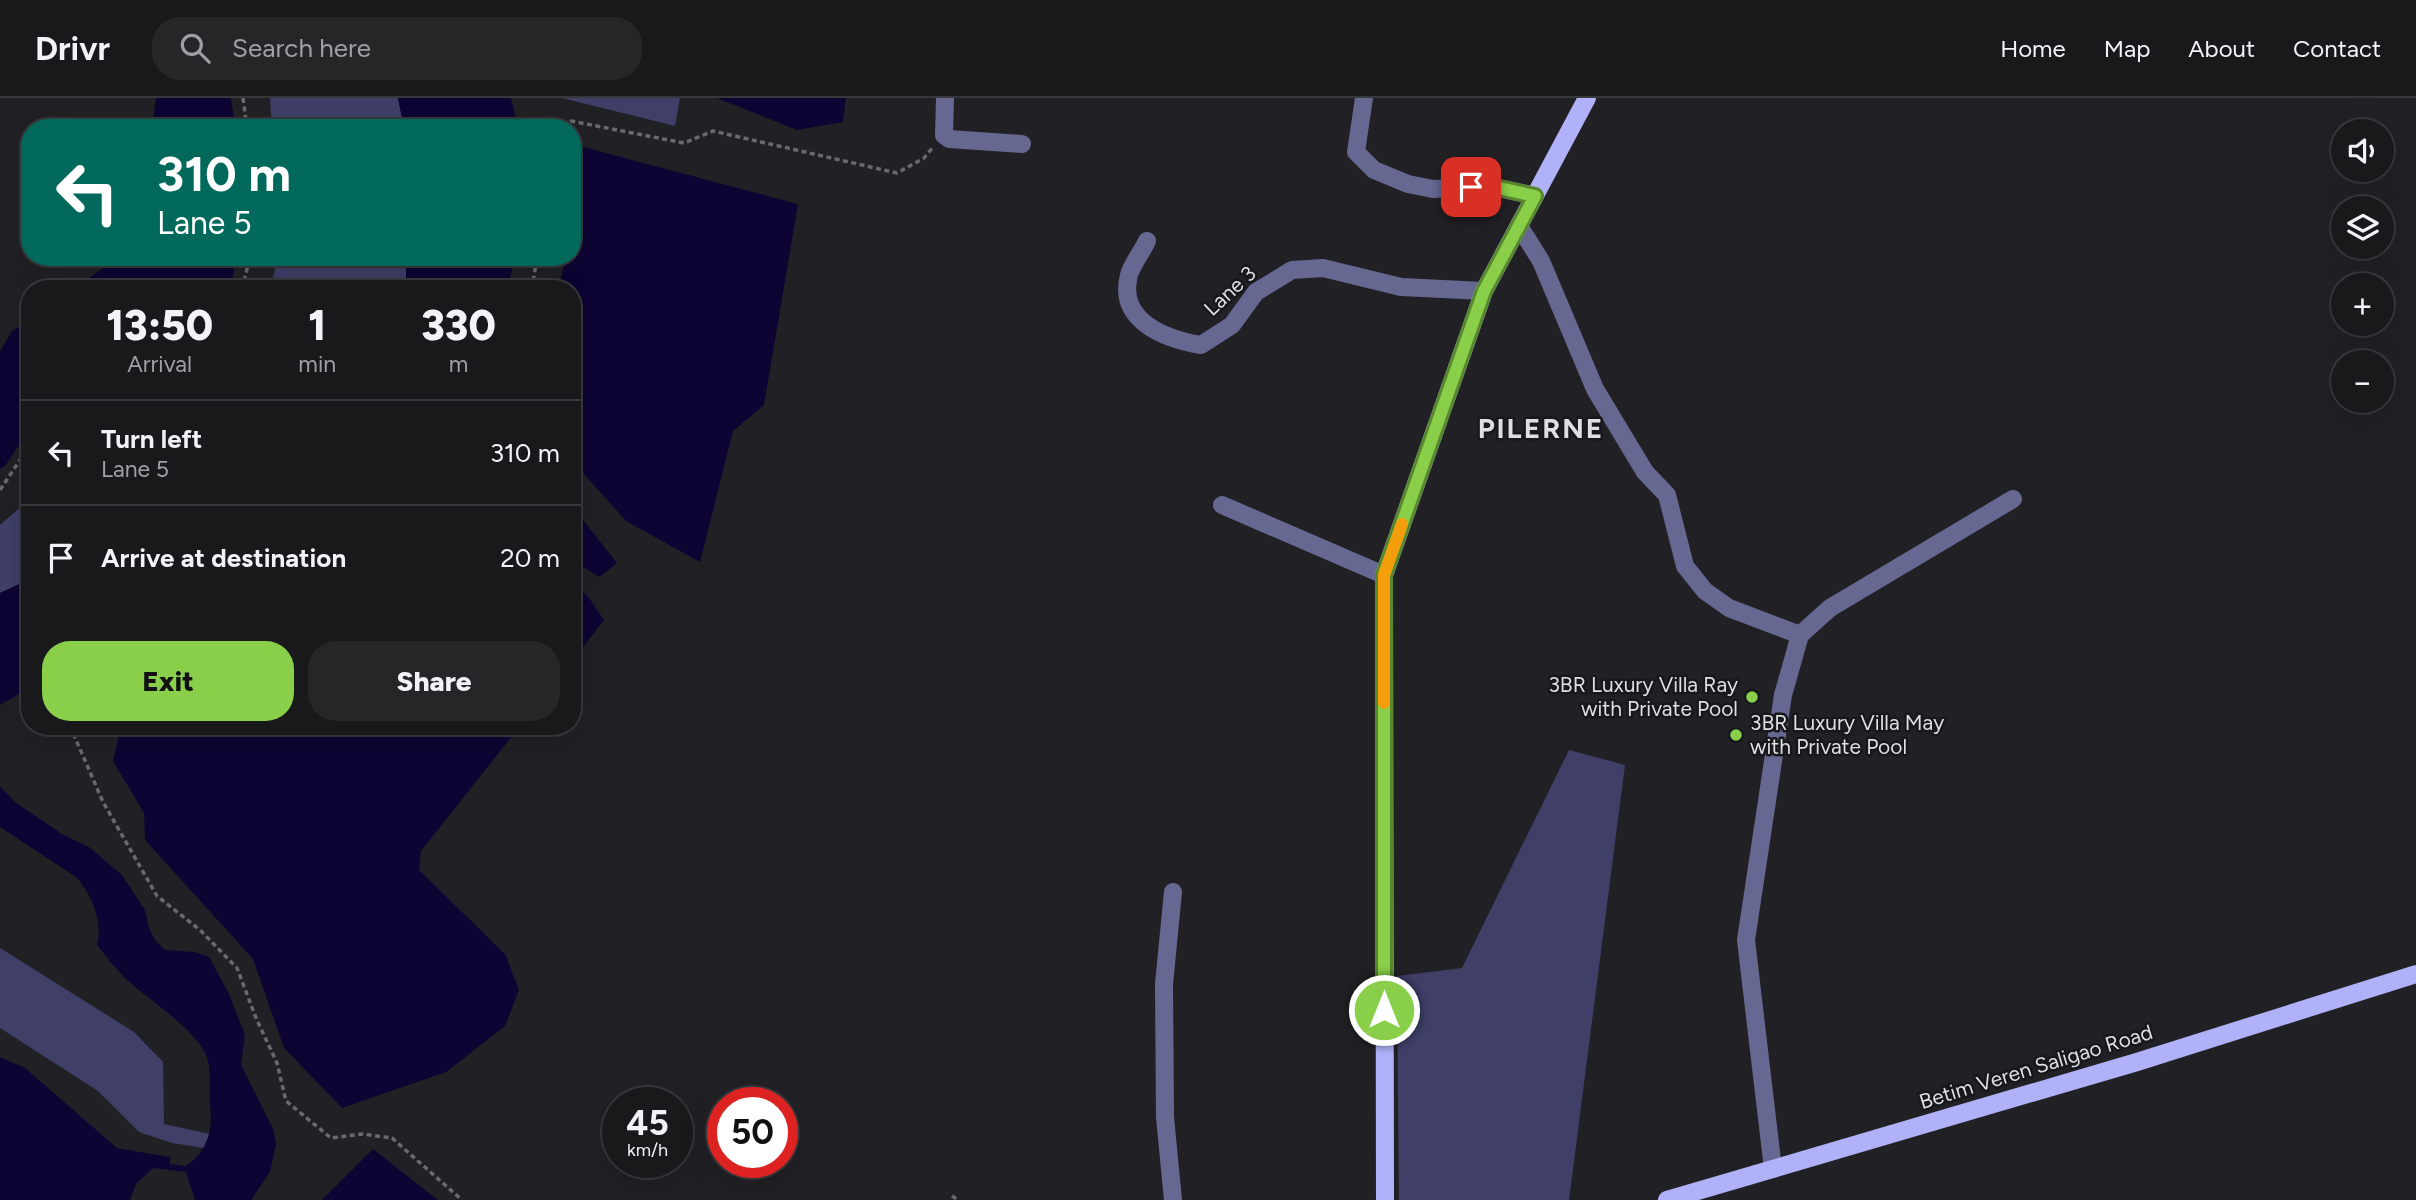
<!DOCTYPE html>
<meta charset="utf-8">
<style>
:root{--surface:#19191c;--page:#262629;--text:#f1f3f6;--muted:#9fa0a3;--line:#37383b;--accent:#89cf49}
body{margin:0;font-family:Figtree,sans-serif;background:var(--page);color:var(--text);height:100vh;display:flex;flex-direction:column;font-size:26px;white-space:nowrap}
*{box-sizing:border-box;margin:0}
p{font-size:23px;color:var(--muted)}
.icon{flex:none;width:38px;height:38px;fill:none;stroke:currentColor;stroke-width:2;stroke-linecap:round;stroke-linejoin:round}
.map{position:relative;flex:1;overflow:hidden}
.details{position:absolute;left:21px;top:182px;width:560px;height:455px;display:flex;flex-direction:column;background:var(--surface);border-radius:28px;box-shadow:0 7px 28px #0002,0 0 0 2px var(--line)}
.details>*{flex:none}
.top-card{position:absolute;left:21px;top:21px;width:560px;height:147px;border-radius:28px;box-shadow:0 7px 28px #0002,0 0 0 2px var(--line);background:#00695c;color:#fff;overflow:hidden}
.tools{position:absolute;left:2331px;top:21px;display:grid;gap:14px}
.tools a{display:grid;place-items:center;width:63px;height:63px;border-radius:50%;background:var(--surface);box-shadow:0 7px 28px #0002,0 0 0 2px var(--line);font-size:35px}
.speed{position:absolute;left:602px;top:989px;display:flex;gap:14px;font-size:35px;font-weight:700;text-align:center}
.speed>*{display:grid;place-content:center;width:91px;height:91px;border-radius:50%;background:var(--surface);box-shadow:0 7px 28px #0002,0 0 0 2px var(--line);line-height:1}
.speed small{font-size:18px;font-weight:400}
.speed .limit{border:10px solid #d22;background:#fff;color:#111}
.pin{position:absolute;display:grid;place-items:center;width:60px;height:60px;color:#fff;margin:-30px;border-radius:14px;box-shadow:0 4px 10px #0006}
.me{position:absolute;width:77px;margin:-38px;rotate:0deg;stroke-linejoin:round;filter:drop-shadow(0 0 5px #0008)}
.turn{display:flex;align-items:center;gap:24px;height:147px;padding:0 21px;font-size:32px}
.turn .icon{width:91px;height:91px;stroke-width:2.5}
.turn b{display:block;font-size:49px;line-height:60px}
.eta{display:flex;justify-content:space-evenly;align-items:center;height:119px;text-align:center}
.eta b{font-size:42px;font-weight:800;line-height:49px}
.action{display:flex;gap:14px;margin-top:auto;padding:14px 21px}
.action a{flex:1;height:80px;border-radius:28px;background:var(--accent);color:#111;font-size:28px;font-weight:800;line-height:80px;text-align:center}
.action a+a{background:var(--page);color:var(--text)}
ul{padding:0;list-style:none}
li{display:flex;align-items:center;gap:21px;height:105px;padding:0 21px;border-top:2px solid var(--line)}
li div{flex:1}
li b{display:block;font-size:26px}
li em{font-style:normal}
header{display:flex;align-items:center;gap:42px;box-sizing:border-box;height:98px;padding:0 35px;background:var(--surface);border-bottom:2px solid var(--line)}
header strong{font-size:33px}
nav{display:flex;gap:38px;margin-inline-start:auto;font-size:24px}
.search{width:490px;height:63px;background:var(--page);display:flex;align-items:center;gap:18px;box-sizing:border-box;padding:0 24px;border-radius:28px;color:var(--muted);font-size:26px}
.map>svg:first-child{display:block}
.green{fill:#3f3f68}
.water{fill:#0d0433}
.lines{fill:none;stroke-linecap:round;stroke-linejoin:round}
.path{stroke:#6a6a6d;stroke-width:3.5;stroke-dasharray:5 3.5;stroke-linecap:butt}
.minor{stroke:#676892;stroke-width:18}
.major{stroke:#b0b1f8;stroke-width:18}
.route-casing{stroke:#59872f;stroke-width:18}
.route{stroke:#89cf49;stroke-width:12}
.slow{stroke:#f59e0b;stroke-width:12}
.poi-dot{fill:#89cf49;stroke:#17181c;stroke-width:2.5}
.labels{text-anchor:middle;stroke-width:5;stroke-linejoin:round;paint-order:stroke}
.street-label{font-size:21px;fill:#dfdfe2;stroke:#17181c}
.poi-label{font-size:21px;fill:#dfdfe2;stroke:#17181c;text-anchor:end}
.district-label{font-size:28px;font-weight:bold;letter-spacing:2px;fill:#dfdfe2;stroke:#17181c}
</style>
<header>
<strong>Drivr</strong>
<div class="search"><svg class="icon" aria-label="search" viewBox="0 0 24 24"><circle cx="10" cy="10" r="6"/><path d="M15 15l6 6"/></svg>Search here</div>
<nav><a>Home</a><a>Map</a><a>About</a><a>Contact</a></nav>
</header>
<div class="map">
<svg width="2416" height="1102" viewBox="0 0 2416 1102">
<rect width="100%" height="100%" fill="#212125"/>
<path class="green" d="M270,0H398L404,30H272Z
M562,0H680L675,28Z
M278,159H406V182L403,191H270Z
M30,401V481L0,495V427Z
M1569,652L1625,667L1569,1102H1399L1397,878L1462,870Z
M0,850L134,934L163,964L164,1026L210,1036L204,1050L172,1045L139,1034L98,993L0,930Z"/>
<path class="water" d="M156,0H231L235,30H152Z
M398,0H511L518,30H404Z
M717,0H846L843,24L797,32Z
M572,46L798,106L764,307L733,333L700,464L626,423L583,375L572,338V191H558L566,159H572Z
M108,159H235L232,190L74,191L103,170Z
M406,159H514L508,191H403L406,182Z
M30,221V331L5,368L0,371V253L12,233Z
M572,408L617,465L599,479L572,462Z
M30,481V590L0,607V495Z
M572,487L587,497L604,522L572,563Z
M121,628H520L421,753L419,772L505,856L519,892L505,928L446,974L342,1010L284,950L253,861L145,742L144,715L113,663Z
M0,688L16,705L62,736L89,749L122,777L145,812L149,830L155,842L165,852L195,854L209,859L229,896L245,937L241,967L273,1031L276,1046L270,1074L251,1102H195L186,1074L153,1070L136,1086L130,1102H0V959L25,970L117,1050L170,1059V1066L186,1068C208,1052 213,1033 210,1007C209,993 211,977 208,963C203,936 146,900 125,880C115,870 106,858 97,847C103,823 92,797 76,779L0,729Z
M373,1051L438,1102H322Z"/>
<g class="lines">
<path class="path" d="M243,0L247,30
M565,30L571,23L684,45L713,33L897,75L924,60L934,48
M242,191L250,159
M532,191L537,159
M0,392L30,347
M70,628L103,704L157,798L200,832L237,870L256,920L277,965L286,1003L331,1040L362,1036L392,1040L462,1102
M952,1098L958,1102"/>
<path class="minor" d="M945,0L944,37L949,41L1022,46
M1364,0L1356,54L1374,72L1408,86L1433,91L1490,88L1535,98
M1519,128L1541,163L1595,291L1645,374L1667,397L1685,468L1705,493L1729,510L1800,537
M1147,143C1142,154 1132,166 1129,177C1117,223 1165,241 1201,247L1232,227L1256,194L1292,172L1323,170L1401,189L1484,193
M1222,407L1384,477
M1773,1071L1746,842L1783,597L1800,537L1830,510L2013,401
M1173,1102L1165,1019L1164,886L1173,794"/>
<path class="major" d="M1385,1102L1384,477L1484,193L1587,0
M1667,1102L2137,964L2416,876"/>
</g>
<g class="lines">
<g class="route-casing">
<path id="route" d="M1384,912V477L1484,193L1535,98L1490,88L1471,89"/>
</g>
<use href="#route" class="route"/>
<path class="slow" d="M1384,605V477L1402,426"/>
</g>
<g class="poi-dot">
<circle cx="1752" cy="599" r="7"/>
<circle cx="1736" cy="637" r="7"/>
</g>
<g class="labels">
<g class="street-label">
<text transform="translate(1230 193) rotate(-43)" y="7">Lane 3</text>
<text transform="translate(2036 969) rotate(-17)" y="7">Betim Veren Saligao Road</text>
</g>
<g class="poi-label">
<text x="1738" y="594">3BR Luxury Villa Ray<tspan x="1738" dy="24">with Private Pool</tspan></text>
<text x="1750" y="632" text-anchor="start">3BR Luxury Villa May<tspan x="1750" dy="24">with Private Pool</tspan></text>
</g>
<g class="district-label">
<text x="1541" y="340">PILERNE</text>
</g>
</g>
</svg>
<div class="tools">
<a><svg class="icon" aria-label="sound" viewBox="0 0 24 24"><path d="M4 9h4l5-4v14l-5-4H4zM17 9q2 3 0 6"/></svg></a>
<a><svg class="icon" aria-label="layers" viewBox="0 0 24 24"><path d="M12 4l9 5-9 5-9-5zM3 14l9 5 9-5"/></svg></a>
<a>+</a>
<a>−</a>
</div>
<div class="speed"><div>45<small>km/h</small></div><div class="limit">50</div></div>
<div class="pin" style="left:1471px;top:89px;background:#d93025"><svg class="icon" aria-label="arrive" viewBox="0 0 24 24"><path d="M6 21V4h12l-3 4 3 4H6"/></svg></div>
<svg class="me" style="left:1384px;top:912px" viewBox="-20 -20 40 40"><circle r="17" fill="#89cf49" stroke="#fff" stroke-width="3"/><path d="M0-11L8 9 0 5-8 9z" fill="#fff"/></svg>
<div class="top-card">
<div class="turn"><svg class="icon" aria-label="left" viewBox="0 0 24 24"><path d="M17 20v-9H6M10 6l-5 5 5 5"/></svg><div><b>310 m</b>Lane 5</div></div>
</div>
<section class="details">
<div class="eta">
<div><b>13:50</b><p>Arrival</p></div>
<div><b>1</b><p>min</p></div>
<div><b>330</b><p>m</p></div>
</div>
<ul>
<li><svg class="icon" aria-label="left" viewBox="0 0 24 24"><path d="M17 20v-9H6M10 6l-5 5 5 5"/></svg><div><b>Turn left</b><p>Lane 5</p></div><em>310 m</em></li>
<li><svg class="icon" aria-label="arrive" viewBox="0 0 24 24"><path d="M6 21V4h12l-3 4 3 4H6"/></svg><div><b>Arrive at destination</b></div><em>20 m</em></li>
</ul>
<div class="action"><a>Exit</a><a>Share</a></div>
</section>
</div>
